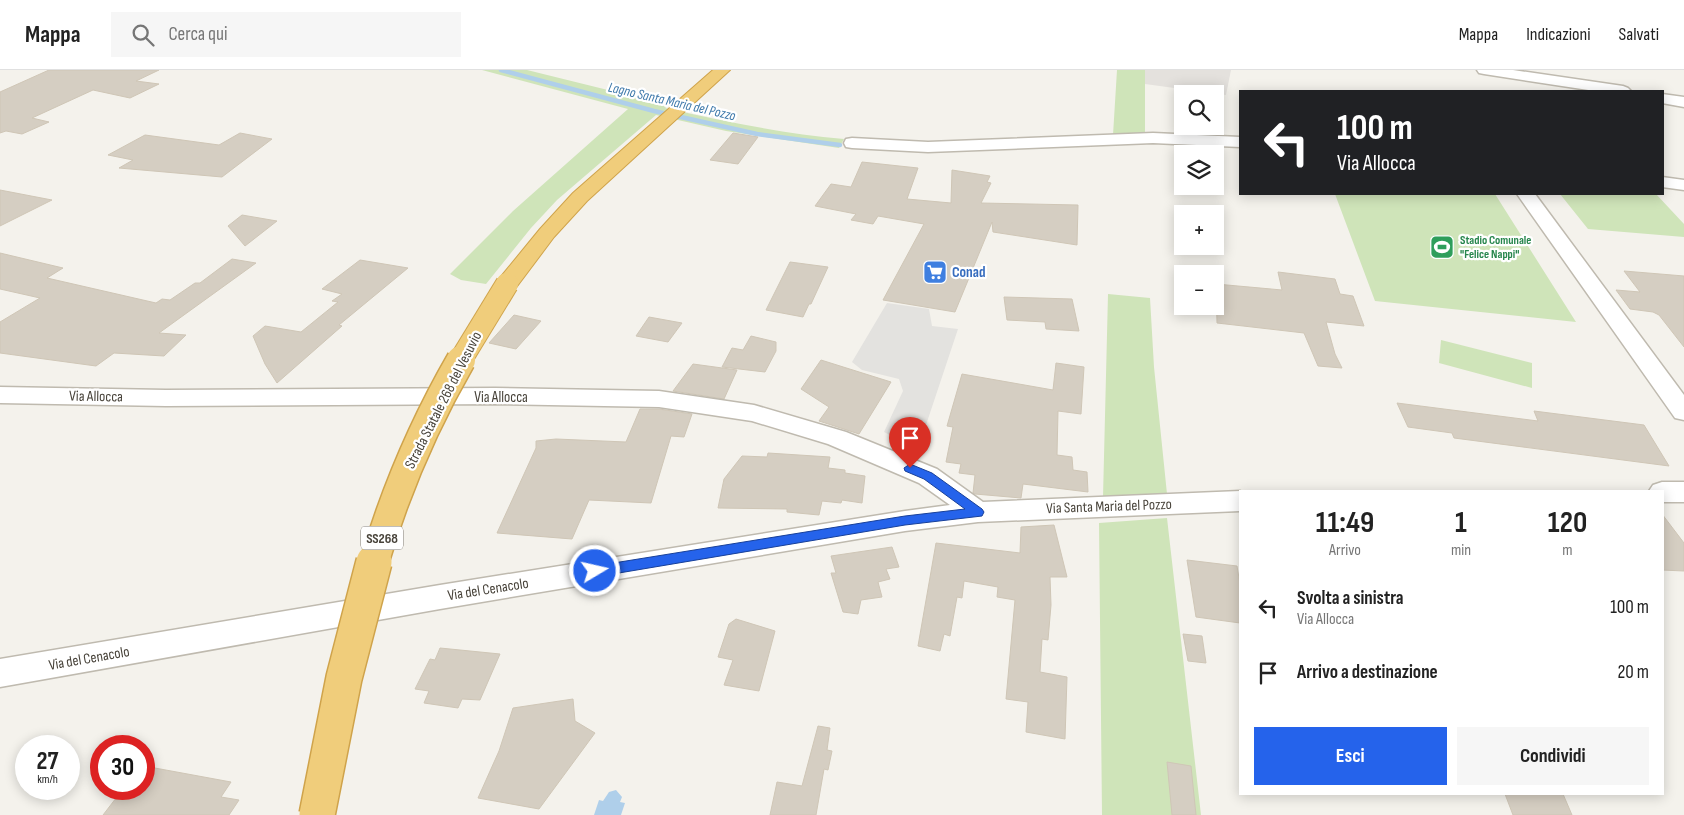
<!DOCTYPE html>
<html lang="it">
<meta charset="utf-8">
<style>
:root{--surface:#fff;--page:#f6f6f6;--text:#222;--muted:#767676;--line:#e0e0e0;--accent:#2563eb}
body{margin:0;font-family:"Sofia Sans Condensed",sans-serif;background:var(--page);color:var(--text);height:100vh;display:flex;flex-direction:column;font-size:19px;white-space:nowrap}
*{box-sizing:border-box;margin:0}
p{font-size:16px;color:var(--muted)}
.icon{flex:none;width:28px;height:28px;fill:none;stroke:currentColor;stroke-width:2;stroke-linecap:round;stroke-linejoin:round}
.map{position:relative;flex:1;overflow:hidden}
.drawer{position:absolute;left:1239px;top:420px;width:425px;height:305px;display:flex;flex-direction:column;background:var(--surface);border-radius:0px;box-shadow:0 2px 12px #0003}
.drawer>*{flex:none}
.banner{position:absolute;left:1239px;top:20px;width:425px;height:105px;border-radius:0px;box-shadow:0 2px 12px #0003;background:#202124;color:#fff;overflow:hidden}
.controls{position:absolute;left:1174px;top:15px;display:grid;gap:10px}
.controls a{display:grid;place-items:center;width:50px;height:50px;border-radius:0px;background:var(--surface);box-shadow:0 2px 12px #0003;font-size:25px}
.speed{position:absolute;left:15px;top:665px;display:flex;gap:10px;font-size:25px;font-weight:700;text-align:center}
.speed>*{display:grid;place-content:center;width:65px;height:65px;border-radius:50%;background:var(--surface);box-shadow:0 2px 12px #0003;line-height:1}
.speed small{font-size:12px;font-weight:400}
.speed .limit{border:8px solid #d22;background:#fff;color:#111}
.pin{position:absolute;display:grid;place-items:center;width:42px;height:42px;color:#fff;margin:-51px -21px;border-radius:50% 50% 50% 0;rotate:-45deg;box-shadow:0 0 5px #0007}
.pin .icon{rotate:45deg}
.me{position:absolute;width:55px;margin:-28px;rotate:81deg;stroke-linejoin:round;filter:drop-shadow(0 0 4px #0008)}
.turn{display:flex;align-items:center;gap:18px;height:105px;padding:0 15px;font-size:22px}
.turn .icon{width:65px;height:65px;stroke-width:2.5}
.turn b{display:block;font-size:35px;line-height:42px}
.eta{display:flex;justify-content:space-evenly;align-items:center;height:85px;text-align:center}
.eta b{font-size:30px;font-weight:700;line-height:35px}
.cta{display:flex;gap:10px;margin-top:auto;padding:10px 15px}
.cta a{flex:1;height:58px;border-radius:0px;background:var(--accent);color:#fff;font-size:20px;font-weight:700;line-height:58px;text-align:center}
.cta a+a{background:var(--page);color:var(--text)}
ul{padding:0;list-style:none}
li{display:flex;align-items:center;gap:15px;height:65px;padding:0 15px}
li div{flex:1}
li b{display:block;font-size:19px}
li em{font-style:normal}
header{display:flex;align-items:center;gap:30px;box-sizing:border-box;height:70px;padding:0 25px;background:var(--surface);border-bottom:1px solid var(--line)}
header strong{font-size:24px}
nav{display:flex;gap:28px;margin-inline-start:auto;font-size:18px}
.search{width:350px;height:45px;background:var(--page);display:flex;align-items:center;gap:12px;box-sizing:border-box;padding:0 18px;border-radius:0px;color:var(--muted);font-size:19px}
.map>svg:first-child{display:block}
.industrial{fill:#e4e1dd}
.green{fill:#cfe4b9}
.parking{fill:#e3e2df}
.water{fill:#afcfea}
.lines{fill:none;stroke-linecap:round;stroke-linejoin:round}
.stream{stroke:#afcfea;stroke-width:4.5}
.building{fill:#d5cec2;stroke:#cfc6b6}
.minor-casing{stroke:#bfbaaf;stroke-width:3}
.highway-casing{stroke:#cfa34b;stroke-width:2}
.minor{fill:#fff;fill-rule:evenodd}
.highway{fill:#f0cd7b;fill-rule:evenodd}
.highway-bridge-far2-casing{stroke:#cfa34b;stroke-width:24;stroke-linecap:butt}
.highway-bridge-far1-casing{stroke:#cfa34b;stroke-width:31;stroke-linecap:butt}
.highway-bridge-casing{stroke:#cfa34b;stroke-width:38;stroke-linecap:butt}
.highway-bridge-far2{stroke:#f0cd7b;stroke-width:22}
.highway-bridge-far1{stroke:#f0cd7b;stroke-width:28}
.highway-bridge{stroke:#f0cd7b;stroke-width:35}
.route{fill:#2563eb;stroke:#184099}
.labels{text-anchor:middle;stroke-width:4.5;stroke-linejoin:round;paint-order:stroke}
.far-leisure-label{font-size:12px;font-weight:bold;fill:#27864d;stroke:#fff;text-anchor:start}
.far-water-label{font-size:14px;font-style:italic;fill:#3d78aa;stroke:#fff}
.shield{fill:#fff;stroke:#7f7b75;stroke-width:1}
.shield-label{font-size:14px;font-weight:bold;fill:#48433a}
.shop-label{font-size:15px;font-weight:bold;fill:#366cbe;stroke:#fff;text-anchor:start}
.street-label{font-size:15px;fill:#48433a;stroke:#fff}
</style>
<header>
<strong>Mappa</strong>
<div class="search"><svg class="icon" aria-label="search" viewBox="0 0 24 24"><circle cx="10" cy="10" r="6"/><path d="M15 15l6 6"/></svg>Cerca qui</div>
<nav><a>Mappa</a><a>Indicazioni</a><a>Salvati</a></nav>
</header>
<div class="map">
<svg width="1684" height="745" viewBox="0 0 1684 745">
<rect width="100%" height="100%" fill="#f4f2ec"/>
<path class="industrial" d="M1145,0H1231L1226,25L1145,14Z"/>
<path class="green" d="M482,0H527L620,23L670,33L665,38C724,51 783,64 844,69L839,78L726,61L656,45L557,130L531,158L486,214L461,210L450,204L513,141L628,39Z
M1117,0H1145V64L1113,65Z
M1335,124H1495L1576,252L1375,231Z
M1560,124H1656L1684,154V167L1588,159Z
M1108,224L1150,228L1154,297L1167,424L1103,427Z
M1441,270L1532,293V318L1439,293Z
M1167,448L1201,745H1102L1099,453Z"/>
<path class="parking" d="M887,233L929,239L932,256L958,259L918,379L884,362L903,321L899,309L862,300L852,292Z"/>
<path class="water" d="M616,720L622,727L620,732L625,733L621,745H594L599,730L603,731L609,722Z"/>
<g class="lines">
<path class="stream" d="M501,0L654,41L757,64L840,75"/>
</g>
<path class="building" d="M49,0H159L136,11L159,14L130,28L93,20L32,48L49,52L22,64L6,61L0,63V22Z
M240,63L272,69L222,107L119,98L133,90L108,85L145,65L219,75Z
M733,63L758,67L738,94L710,90Z
M862,92L918,98L907,129L951,133L952,100L990,106L987,112L991,113L981,133L1078,135L1077,175L993,162L992,152L955,242L883,230L924,154L878,146L873,154L851,150L856,144L815,136L831,114L851,117Z
M0,120L52,130L0,156Z
M242,145L277,151L245,176L228,156Z
M0,183L63,198L47,208L156,233L162,229L170,230L195,213H200L232,189L256,193L159,263L186,265L164,286L114,283L96,296L0,283V252L40,228L0,219Z
M360,190L408,198L339,255L342,256L277,313L265,294L253,266L265,256L301,262L338,232L332,231L342,224L322,219Z
M790,192L828,197L811,234H809L803,247L766,240Z
M1624,201L1684,206V277L1659,245L1653,242L1630,239L1616,220L1640,222Z
M1278,202L1335,209L1340,224L1353,226L1364,256L1326,252L1335,284L1342,298L1318,296L1304,263L1217,253L1216,214L1282,220Z
M1004,227L1072,229L1079,261L1046,259L1045,252L1007,250Z
M514,245L541,251L516,279L489,273Z
M649,247L682,253L668,272L636,266Z
M751,266L776,272V281L765,302L722,297L732,278L743,280Z
M821,290L891,312L859,364L819,351L829,337L801,319Z
M1056,293L1084,297L1081,344L1058,341L1057,385L1072,387L1073,400L1087,402L1088,422L1023,414L1021,428L975,424L973,423L975,405L959,403L961,394L946,392L953,357L947,356L962,304L1053,320Z
M693,294L737,300L724,329L673,321Z
M1397,333L1538,351L1534,341L1644,355L1669,396L1454,368L1452,363L1408,357Z
M640,339H659L692,344L684,367L671,366L651,433L589,430L572,469L497,463L536,378V371L556,369L626,372Z
M768,383L830,387L828,398L845,400V403L865,406L862,433L842,430L841,433L822,431L819,445L787,442V439L718,438L724,409L742,386L767,387Z
M1662,444L1684,473V501L1662,500Z
M1054,455L1067,507H1050L1051,535L1048,570L1042,569L1040,602L1067,607L1065,669L1026,662L1028,632L1006,629L1015,530L997,527L998,517L964,511L962,528L957,527L950,566L944,564L940,581L918,576L936,473L1020,483L1021,457Z
M892,477L899,497L886,499L890,509L878,512L882,527L861,530L858,544L843,542L831,503H836L831,486Z
M1187,490L1237,496L1240,514V553L1196,547Z
M736,549L775,561L759,621L724,615L733,590L718,587L729,554Z
M1183,564L1202,566L1206,593L1188,591Z
M440,578L500,584L480,630L462,629L458,638L424,633L429,621L415,619L430,589L435,590Z
M573,629L575,651L595,663L539,739L478,728L499,681L513,638Z
M818,656L830,658L827,680L832,681L828,700L824,699L816,745H770L777,712L802,716Z
M1167,692L1191,696L1196,745H1172Z
M144,696L231,712L221,727L239,730L229,745H103L123,719H144Z
M1505,724H1563L1572,745H1513Z"/>
<g class="lines">
<g class="minor-casing">
<path id="minor" d="M1477,0H1513L1623,16L1628,18L1631,21H1595L1484,4L1479,3Z
M1662,24L1684,27V37L1662,33Z
M1153,63L1240,67V77L1153,73L928,82L852,78L846,77L844,73L846,69L852,68L928,72Z
M1662,107L1684,110V120L1662,117Z
M1517,124H1535L1684,325V350L1675,348Z
M0,317L166,320L495,318L659,321L754,335L846,362L937,399L983,432L1240,421V441L978,452L905,461L440,539L0,617V589L440,515L905,441L950,435L919,413L828,374L752,351L659,337L495,334L166,336L0,333Z
M1662,412H1684V432H1662V421H1649L1653,415Z"/>
</g>
<g class="highway-casing">
<path id="highway" d="M713,0H730L587,131L554,167L515,219L507,221L499,219L496,214L499,209L540,159L573,123Z"/>
</g>
<use href="#minor" class="minor"/>
<use href="#highway" class="highway"/>
<g class="highway-bridge-far2-casing">
<path id="highway-bridge-far2" d="M460,291L507,214"/>
</g>
<g class="highway-bridge-far1-casing">
<path id="highway-bridge-far1" d="M374,493C395,422 424,354 461,290"/>
</g>
<g class="highway-bridge-casing">
<path id="highway-bridge" d="M317,745L344,608L374,492"/>
</g>
<use href="#highway-bridge-far2" class="highway-bridge-far2"/>
<use href="#highway-bridge-far1" class="highway-bridge-far1"/>
<use href="#highway-bridge" class="highway-bridge"/>
</g>
<path class="route" d="M910,394L932,403L982,439L984,442L982,446L905,455L595,507L590,505L588,501L590,498L595,496L905,446L965,439L924,409L905,401L904,398Z"/>
<defs>
<g id="stadium-square" transform="scale(1.25)"><rect x="-9" y="-9" width="18" height="18" rx="4" fill="#2e9e5b" stroke="#fff"/><path d="M0-5a6.5 5 0 1 0 0 10a6.5 5 0 1 0 0-10ZM-3.5-1.8h7v3.6h-7Z" fill="#fff"/></g>
<g id="supermarket-square" transform="scale(1.25)"><rect x="-9" y="-9" width="18" height="18" rx="4" fill="#3f7fe0" stroke="#fff"/><path d="M-6-5.5h2.5l.6 2H6L4.5 2H-2.5L-4.4-4H-6ZM-1.5 3.2a1.3 1.3 0 1 0 .1 0ZM3 3.2a1.3 1.3 0 1 0 .1 0Z" fill="#fff"/></g>
</defs>
<g fill-rule="evenodd">
<use href="#stadium-square" x="1442" y="177"/>
<use href="#supermarket-square" x="935" y="202"/>
</g>
<g class="labels">
<g class="far-leisure-label">
<text x="1460" y="174">Stadio Comunale<tspan x="1460" dy="14">"Felice Nappi"</tspan></text>
</g>
<g class="far-water-label">
<text transform="translate(672 31) rotate(13)" y="5">Lagno Santa Maria del Pozzo</text>
</g>
<rect class="shield" x="361" y="456.5" width="42" height="23" rx="4"/>
<g class="shield-label">
<text x="382" y="473">SS268</text>
</g>
<g class="shop-label">
<text x="952" y="207">Conad</text>
</g>
<g class="street-label">
<text transform="translate(96 326) rotate(1)" y="5">Via Allocca</text>
<text x="501" y="332">Via Allocca</text>
<text transform="translate(443 330) rotate(-63)" y="5">Strada Statale 268 del Vesuvio</text>
<text transform="translate(1109 436) rotate(-2)" y="5">Via Santa Maria del Pozzo</text>
<text transform="translate(488 519) rotate(-9)" y="5">Via del Cenacolo</text>
<text transform="translate(89 588) rotate(-10)" y="5">Via del Cenacolo</text>
</g>
</g>
</svg>
<div class="controls">
<a><svg class="icon" aria-label="search" viewBox="0 0 24 24"><circle cx="10" cy="10" r="6"/><path d="M15 15l6 6"/></svg></a>
<a><svg class="icon" aria-label="layers" viewBox="0 0 24 24"><path d="M12 4l9 5-9 5-9-5zM3 14l9 5 9-5"/></svg></a>
<a>+</a>
<a>−</a>
</div>
<div class="speed"><div>27<small>km/h</small></div><div class="limit">30</div></div>
<div class="pin" style="left:910px;top:398px;background:#d93025"><svg class="icon" aria-label="arrive" viewBox="0 0 24 24"><path d="M6 21V4h12l-3 4 3 4H6"/></svg></div>
<svg class="me" style="left:595px;top:501px" viewBox="-20 -20 40 40"><circle r="17" fill="#2563eb" stroke="#fff" stroke-width="3"/><path d="M0-11L8 9 0 5-8 9z" fill="#fff"/></svg>
<div class="banner">
<div class="turn"><svg class="icon" aria-label="left" viewBox="0 0 24 24"><path d="M17 20v-9H6M10 6l-5 5 5 5"/></svg><div><b>100 m</b>Via Allocca</div></div>
</div>
<section class="drawer">
<div class="eta">
<div><b>11:49</b><p>Arrivo</p></div>
<div><b>1</b><p>min</p></div>
<div><b>120</b><p>m</p></div>
</div>
<ul>
<li><svg class="icon" aria-label="left" viewBox="0 0 24 24"><path d="M17 20v-9H6M10 6l-5 5 5 5"/></svg><div><b>Svolta a sinistra</b><p>Via Allocca</p></div><em>100 m</em></li>
<li><svg class="icon" aria-label="arrive" viewBox="0 0 24 24"><path d="M6 21V4h12l-3 4 3 4H6"/></svg><div><b>Arrivo a destinazione</b></div><em>20 m</em></li>
</ul>
<div class="cta"><a>Esci</a><a>Condividi</a></div>
</section>
</div>
